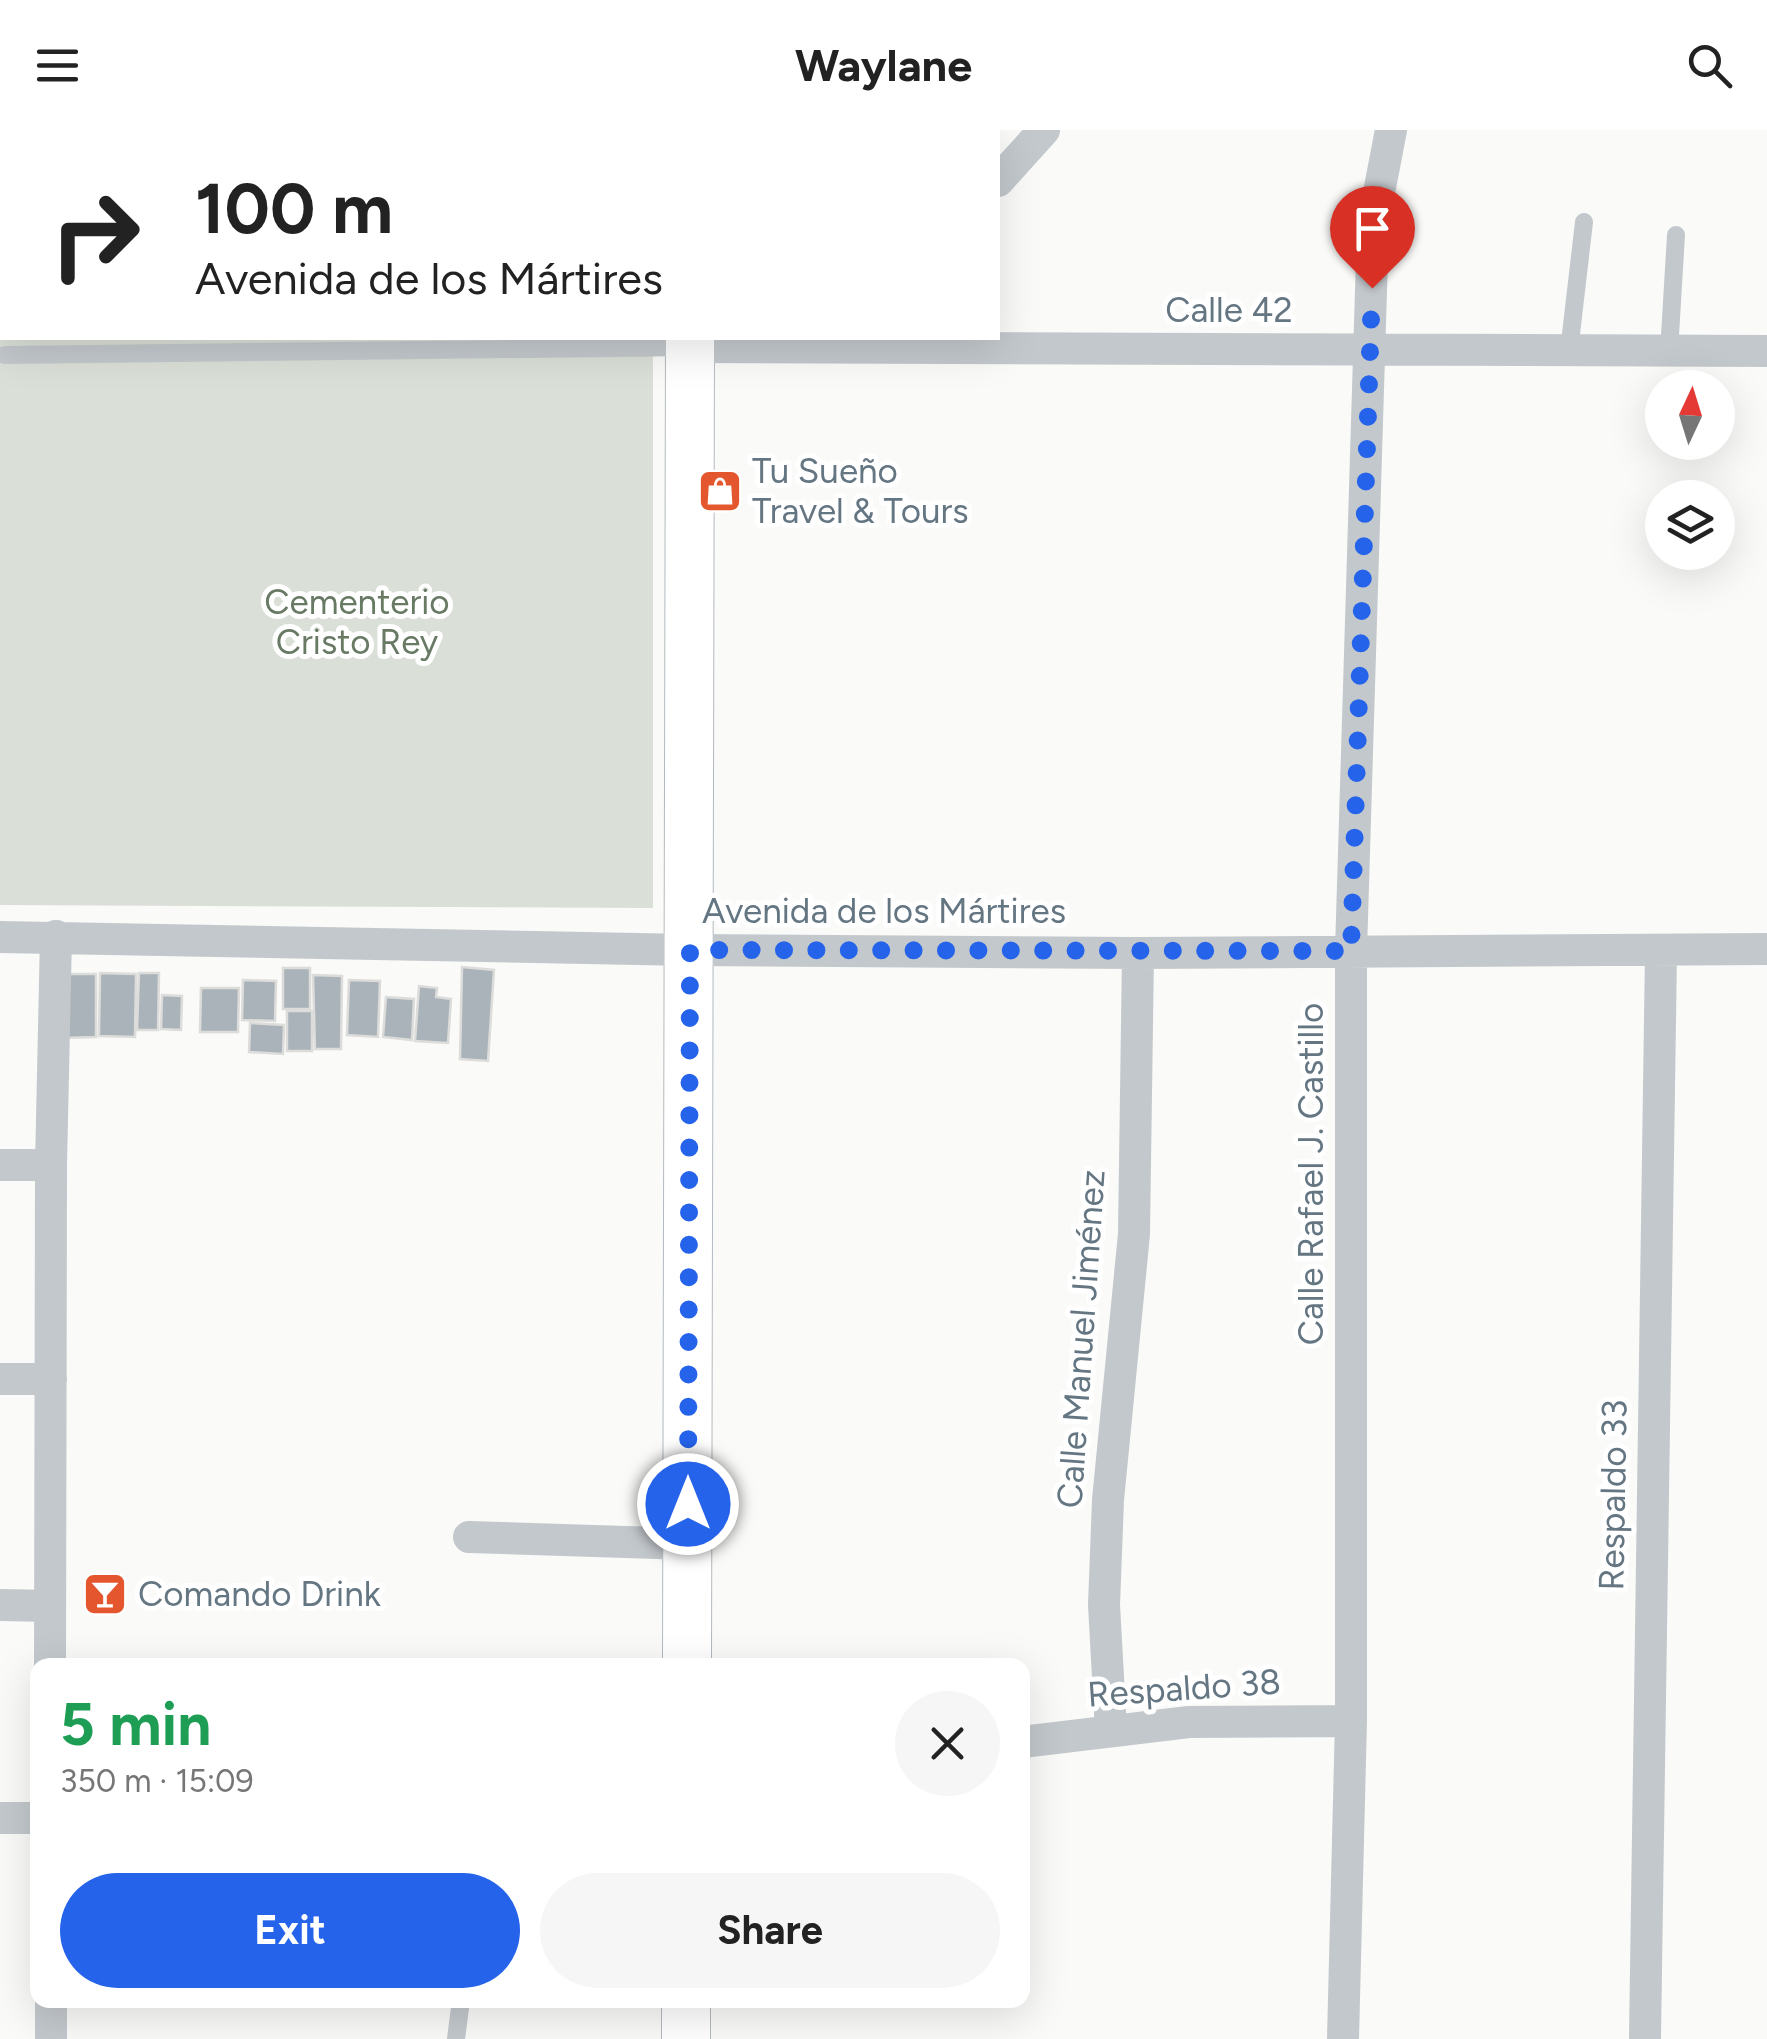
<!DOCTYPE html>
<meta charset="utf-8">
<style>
:root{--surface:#fff;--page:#f6f6f6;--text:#222;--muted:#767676;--accent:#2563eb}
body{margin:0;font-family:Figtree,sans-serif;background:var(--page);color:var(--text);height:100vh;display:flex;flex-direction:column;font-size:38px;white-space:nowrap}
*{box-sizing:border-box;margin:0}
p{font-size:32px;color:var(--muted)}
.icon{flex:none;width:55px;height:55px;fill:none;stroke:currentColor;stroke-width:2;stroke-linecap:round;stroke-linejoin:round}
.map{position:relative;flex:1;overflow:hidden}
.panel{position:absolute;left:30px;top:1528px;width:1000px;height:350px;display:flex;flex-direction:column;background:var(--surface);border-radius:20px;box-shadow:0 10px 40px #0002}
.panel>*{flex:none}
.banner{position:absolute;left:0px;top:0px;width:1000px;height:210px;box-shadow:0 10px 40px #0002;background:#fff;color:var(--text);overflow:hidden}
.needle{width:65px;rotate:4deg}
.fabs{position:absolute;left:1645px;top:240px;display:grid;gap:20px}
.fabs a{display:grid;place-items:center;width:90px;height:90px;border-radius:50%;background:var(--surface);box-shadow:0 10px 40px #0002;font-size:50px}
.pin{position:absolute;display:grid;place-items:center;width:85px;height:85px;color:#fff;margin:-102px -42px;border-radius:50% 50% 50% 0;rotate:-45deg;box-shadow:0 0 10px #0007}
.pin .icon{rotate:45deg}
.me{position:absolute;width:110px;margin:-55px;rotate:0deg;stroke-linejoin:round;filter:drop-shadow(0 0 8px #0008)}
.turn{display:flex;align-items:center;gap:35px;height:210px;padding:0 30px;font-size:45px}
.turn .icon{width:130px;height:130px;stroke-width:2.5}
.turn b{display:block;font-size:70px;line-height:85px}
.round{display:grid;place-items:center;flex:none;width:105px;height:105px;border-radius:52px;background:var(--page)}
.summary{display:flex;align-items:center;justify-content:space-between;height:170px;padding:0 30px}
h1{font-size:60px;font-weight:700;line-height:75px;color:#1e9e55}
.primary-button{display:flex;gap:20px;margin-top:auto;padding:20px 30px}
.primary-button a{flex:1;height:115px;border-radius:60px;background:var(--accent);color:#fff;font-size:40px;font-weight:700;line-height:115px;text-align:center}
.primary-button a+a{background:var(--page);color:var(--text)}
header{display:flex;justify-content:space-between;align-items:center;height:130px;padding:0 30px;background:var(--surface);font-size:45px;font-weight:700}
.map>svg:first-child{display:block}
.green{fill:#dadfd7}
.building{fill:#aab3b9;stroke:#dcdcda;stroke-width:2.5}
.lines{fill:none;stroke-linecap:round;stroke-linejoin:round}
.secondary-casing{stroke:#b3babf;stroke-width:50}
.service{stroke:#c3c8cc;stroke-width:18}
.minor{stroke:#c3c8cc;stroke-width:32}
.secondary{stroke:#fff;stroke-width:48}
.route{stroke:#2563eb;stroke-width:18;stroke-dasharray:0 32.4}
.labels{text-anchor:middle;stroke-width:10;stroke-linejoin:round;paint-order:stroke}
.street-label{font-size:35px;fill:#657683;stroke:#fff}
.poi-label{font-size:35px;fill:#657683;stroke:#fff;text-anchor:start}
.park-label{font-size:35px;fill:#687a64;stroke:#fff}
</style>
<header><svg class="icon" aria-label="menu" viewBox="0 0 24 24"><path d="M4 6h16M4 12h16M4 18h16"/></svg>Waylane<svg class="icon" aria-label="search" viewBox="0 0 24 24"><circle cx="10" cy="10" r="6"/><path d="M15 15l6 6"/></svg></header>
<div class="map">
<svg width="1767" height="1909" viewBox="0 0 1767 1909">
<rect width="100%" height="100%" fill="#fafaf8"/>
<path class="green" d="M0,0H653L2,2V208H653V778L0,775Z"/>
<path class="building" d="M462,837L494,840L488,931L460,929Z
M283,838H310V879H283Z
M100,843L136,844L135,907L99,906Z
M139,843H159L158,900H137Z
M60,844H96V907L60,908Z
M313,845L342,846L341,919H315Z
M243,850L276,851L275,891L242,890Z
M349,850L380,851L378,907L347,905Z
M419,856L437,858L436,867L451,869L448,913L415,911Z
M201,858H239L238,902H200Z
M162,865L182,866L181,900L161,899Z
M386,867L414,869L412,910L383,907Z
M287,881H312V921H287Z
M250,893L284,895L283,924L249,922Z"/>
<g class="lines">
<g class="secondary-casing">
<path id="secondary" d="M691,2V0
M687,1535L690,208
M686,1909V1870"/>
</g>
<path class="service" d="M96,0V2
M1569,221L1584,92
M1669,222L1676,105
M5,225L690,217
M456,1909L461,1870"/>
<path class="minor" d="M998,51L1044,0
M690,217L1767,221
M0,807L690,820L1138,823L1767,819
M0,1035H51
M0,1249H51
M469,1407L688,1414
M0,1475L50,1476
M50,1535L51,1035L56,806
M1111,1601L1104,1475L1108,1370L1134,1104L1138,823
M1022,1612L1189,1592L1351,1591
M0,1688H38
M51,1870V1909
M1343,1909L1351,1591V821L1373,94L1391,0
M1645,1909L1661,822"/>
<use href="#secondary" class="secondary"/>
</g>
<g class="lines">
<path class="route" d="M688,1374L690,820L1351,821L1372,158"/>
</g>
<defs>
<g id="shop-square" transform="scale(2.25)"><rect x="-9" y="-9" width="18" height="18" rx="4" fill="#e4572e" stroke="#fff"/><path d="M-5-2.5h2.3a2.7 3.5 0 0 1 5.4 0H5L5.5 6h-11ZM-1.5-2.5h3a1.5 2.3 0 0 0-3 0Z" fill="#fff"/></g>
<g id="bar-square" transform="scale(2.25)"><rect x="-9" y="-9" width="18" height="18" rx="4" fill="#e4572e" stroke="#fff"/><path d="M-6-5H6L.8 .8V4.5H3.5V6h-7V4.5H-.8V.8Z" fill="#fff"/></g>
</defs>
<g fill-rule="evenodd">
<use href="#shop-square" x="720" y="361"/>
<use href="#bar-square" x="105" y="1464"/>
</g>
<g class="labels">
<g class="street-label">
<text x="1229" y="192">Calle 42</text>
<text x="884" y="793">Avenida de los Mártires</text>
<text transform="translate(1311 1044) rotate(-90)" y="12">Calle Rafael J. Castillo</text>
<text transform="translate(1081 1209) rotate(-86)" y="12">Calle Manuel Jiménez</text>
<text transform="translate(1613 1365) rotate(-89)" y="12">Respaldo 33</text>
<text transform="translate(1184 1558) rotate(-4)" y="12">Respaldo 38</text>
</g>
<g class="poi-label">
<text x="752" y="353">Tu Sueño<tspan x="752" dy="40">Travel &amp; Tours</tspan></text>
<text x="138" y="1476">Comando Drink</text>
</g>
<g class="park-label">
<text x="357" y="484">Cementerio<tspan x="357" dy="40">Cristo Rey</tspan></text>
</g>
</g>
</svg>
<div class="fabs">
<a><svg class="needle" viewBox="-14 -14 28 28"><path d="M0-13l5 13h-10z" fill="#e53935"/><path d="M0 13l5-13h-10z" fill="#767676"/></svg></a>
<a><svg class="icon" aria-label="layers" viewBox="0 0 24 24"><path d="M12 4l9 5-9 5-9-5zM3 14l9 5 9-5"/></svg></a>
</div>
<div class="pin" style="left:1372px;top:158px;background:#d93025"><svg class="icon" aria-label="arrive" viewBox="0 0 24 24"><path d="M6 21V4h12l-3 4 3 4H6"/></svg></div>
<svg class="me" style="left:688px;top:1374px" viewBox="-20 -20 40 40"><circle r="17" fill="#2563eb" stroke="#fff" stroke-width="3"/><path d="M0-11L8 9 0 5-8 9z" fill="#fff"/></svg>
<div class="banner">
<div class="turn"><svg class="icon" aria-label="right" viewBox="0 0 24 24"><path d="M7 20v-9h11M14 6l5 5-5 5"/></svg><div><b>100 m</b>Avenida de los Mártires</div></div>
</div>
<section class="panel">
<div class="summary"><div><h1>5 min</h1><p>350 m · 15:09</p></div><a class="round"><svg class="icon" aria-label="close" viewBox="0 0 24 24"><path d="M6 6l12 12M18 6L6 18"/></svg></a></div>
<div class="primary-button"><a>Exit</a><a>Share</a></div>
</section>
</div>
